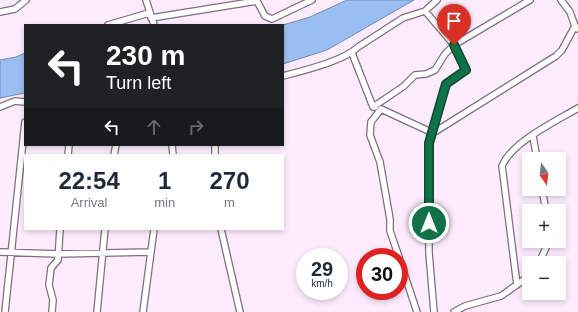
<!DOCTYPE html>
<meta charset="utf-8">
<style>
:root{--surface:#fff;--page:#f2f2f3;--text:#1f2937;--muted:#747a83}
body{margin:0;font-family:Helvetica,sans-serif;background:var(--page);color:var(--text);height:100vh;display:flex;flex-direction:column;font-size:15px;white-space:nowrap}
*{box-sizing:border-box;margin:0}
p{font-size:13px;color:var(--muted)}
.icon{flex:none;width:22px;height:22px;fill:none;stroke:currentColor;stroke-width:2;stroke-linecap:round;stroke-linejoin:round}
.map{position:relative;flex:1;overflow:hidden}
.sheet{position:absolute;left:24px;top:154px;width:260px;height:76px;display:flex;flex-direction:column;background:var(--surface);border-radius:0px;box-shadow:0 2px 6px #0003}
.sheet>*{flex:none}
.hud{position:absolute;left:24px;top:24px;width:260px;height:122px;border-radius:0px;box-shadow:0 2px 6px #0003;background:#202124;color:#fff;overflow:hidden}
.needle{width:26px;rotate:166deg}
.controls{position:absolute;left:522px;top:152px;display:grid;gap:8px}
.controls a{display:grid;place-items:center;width:44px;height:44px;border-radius:0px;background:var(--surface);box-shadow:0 2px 6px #0003;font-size:20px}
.speed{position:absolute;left:296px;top:248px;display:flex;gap:8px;font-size:20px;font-weight:700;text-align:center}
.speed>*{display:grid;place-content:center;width:52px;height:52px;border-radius:50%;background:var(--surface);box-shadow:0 2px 6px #0003;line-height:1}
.speed small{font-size:10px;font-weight:400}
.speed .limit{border:6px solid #d22;background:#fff;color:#111}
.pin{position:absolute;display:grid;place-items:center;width:34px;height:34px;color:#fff;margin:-41px -17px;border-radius:50% 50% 50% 0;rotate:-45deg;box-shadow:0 0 4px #0007}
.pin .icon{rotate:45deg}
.me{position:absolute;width:44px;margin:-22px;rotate:0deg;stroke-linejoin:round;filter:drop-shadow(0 0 3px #0008)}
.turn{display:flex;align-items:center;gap:14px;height:84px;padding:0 16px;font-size:18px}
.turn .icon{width:52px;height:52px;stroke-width:2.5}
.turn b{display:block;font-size:28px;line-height:34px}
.lanes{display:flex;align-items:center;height:38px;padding:0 16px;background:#0003;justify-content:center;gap:20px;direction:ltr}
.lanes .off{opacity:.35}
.eta{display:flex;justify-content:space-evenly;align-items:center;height:68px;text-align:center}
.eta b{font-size:24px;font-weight:600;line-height:28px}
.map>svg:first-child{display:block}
.water{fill:#9bbef2;stroke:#7289af}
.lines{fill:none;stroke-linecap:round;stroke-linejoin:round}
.minor-casing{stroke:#7f6d80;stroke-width:8}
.minor{stroke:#fff;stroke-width:5.5}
.route-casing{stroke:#0c4a2e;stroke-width:10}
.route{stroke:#127247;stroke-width:7}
</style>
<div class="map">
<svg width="578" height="312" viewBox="0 0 578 312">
<rect width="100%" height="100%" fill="#fdecfe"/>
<path class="water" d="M347,0H414L327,50L283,64V25L310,17Z
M25,53V93L0,98V60L16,57Z"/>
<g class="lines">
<g class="minor-casing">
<path id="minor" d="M146,0L154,25
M561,0L570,12L575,26
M0,12L15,9L26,0
M151,18L257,1L265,16L272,19L312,0
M108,25L149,13
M352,53L373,107H375
M283,76C302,71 344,61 358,47L403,18L425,11L437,0
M0,107L15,101L25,102
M373,107L404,86L415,75L426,74L435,70L445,54L454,45L530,0
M533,136L537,159
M172,145L173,155
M68,155L69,145
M114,155L116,145
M215,155V145
M542,189L546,211
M221,229L240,312
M0,252L58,254L150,252
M399,257L390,231V219L380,162L370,135L371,122L381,109L433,133L446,84L466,70L454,45L425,11
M399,258L417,312
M539,263L549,241
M517,285L502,166C512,142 556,121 578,108
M5,312L25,122
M52,312L53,300L49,285L51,268L58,260L60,229
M97,312L105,229
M143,312L154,229
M434,312L429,253L428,149L433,133L556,56L562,50L575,26L578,29
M454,312L465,306L501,296L529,276"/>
</g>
<use href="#minor" class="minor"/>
</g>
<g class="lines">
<g class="route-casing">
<path id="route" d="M429,223V143L446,84L466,70L454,45"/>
</g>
<use href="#route" class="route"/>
</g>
</svg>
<div class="controls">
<a><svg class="needle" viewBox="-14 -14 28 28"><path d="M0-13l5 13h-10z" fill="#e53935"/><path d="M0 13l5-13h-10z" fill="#747a83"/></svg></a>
<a>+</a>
<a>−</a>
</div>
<div class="speed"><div>29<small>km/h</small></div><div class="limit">30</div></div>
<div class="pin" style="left:454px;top:45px;background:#d93025"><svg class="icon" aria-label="arrive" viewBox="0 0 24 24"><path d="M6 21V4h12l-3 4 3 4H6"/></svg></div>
<svg class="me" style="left:429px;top:223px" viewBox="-20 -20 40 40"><circle r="17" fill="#127247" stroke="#fff" stroke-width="3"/><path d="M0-11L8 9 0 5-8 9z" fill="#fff"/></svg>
<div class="hud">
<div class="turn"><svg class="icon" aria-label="left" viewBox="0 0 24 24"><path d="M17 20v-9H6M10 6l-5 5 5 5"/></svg><div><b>230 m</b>Turn left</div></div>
<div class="lanes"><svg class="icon" aria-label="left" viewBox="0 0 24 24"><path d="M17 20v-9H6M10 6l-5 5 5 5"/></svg><svg class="icon off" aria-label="ahead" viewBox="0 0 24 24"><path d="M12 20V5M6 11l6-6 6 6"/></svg><svg class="icon off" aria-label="right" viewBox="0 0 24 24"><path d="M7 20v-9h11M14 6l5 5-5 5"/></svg></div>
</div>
<section class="sheet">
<div class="eta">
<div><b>22:54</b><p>Arrival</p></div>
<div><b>1</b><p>min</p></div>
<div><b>270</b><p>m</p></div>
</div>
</section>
</div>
